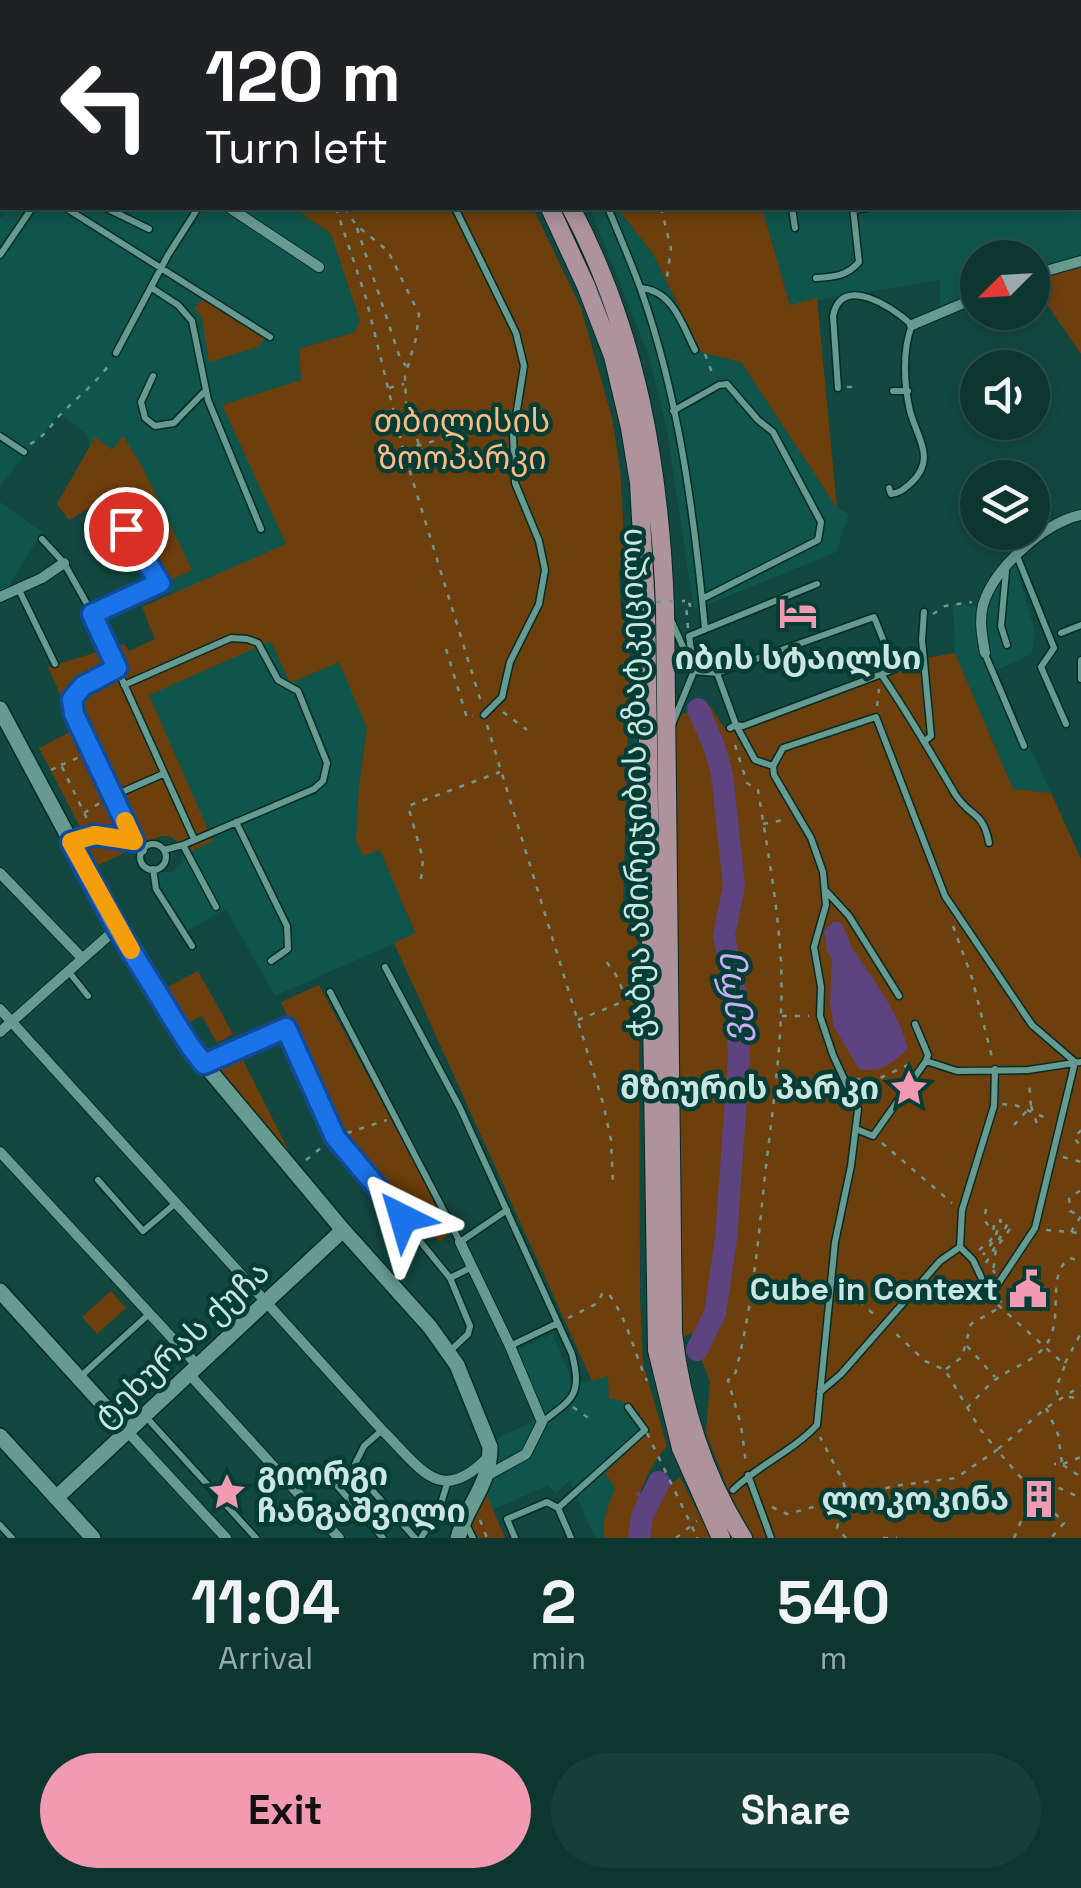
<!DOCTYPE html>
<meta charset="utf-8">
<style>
:root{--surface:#0e3630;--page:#173e38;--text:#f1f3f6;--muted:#9babab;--line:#2e504c;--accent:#f19ab2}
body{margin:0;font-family:"Space Grotesk","Noto Sans Georgian",sans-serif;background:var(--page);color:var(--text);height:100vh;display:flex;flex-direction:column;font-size:38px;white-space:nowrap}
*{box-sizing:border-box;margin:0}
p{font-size:32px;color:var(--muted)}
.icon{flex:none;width:55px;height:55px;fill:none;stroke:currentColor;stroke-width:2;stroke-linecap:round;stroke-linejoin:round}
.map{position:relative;height:1538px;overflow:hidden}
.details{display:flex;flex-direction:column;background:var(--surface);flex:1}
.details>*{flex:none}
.guide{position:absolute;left:0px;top:0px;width:1082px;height:210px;box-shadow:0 5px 15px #0003,0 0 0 2px var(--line);background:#202124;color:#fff;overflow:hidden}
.needle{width:65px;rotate:246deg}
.buttons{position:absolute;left:960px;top:240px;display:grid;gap:20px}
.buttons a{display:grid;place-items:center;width:90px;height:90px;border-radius:50%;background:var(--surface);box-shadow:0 5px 15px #0003,0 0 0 2px var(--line);font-size:50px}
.pin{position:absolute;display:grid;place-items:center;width:85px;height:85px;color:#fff;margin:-42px;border:5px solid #fff;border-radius:50%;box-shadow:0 2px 10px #0007}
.me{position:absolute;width:110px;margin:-55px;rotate:320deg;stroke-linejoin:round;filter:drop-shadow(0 0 8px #0008)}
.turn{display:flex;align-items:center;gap:35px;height:210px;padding:0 40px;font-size:45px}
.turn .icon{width:130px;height:130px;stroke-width:2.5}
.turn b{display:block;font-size:70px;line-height:85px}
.eta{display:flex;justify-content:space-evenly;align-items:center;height:170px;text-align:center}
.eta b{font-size:60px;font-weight:800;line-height:70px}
.button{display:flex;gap:20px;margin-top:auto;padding:20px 40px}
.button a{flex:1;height:115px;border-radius:60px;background:var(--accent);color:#111;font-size:40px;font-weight:800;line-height:115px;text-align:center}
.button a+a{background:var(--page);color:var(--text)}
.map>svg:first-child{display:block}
.built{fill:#10554c}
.green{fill:#6d3f0c}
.water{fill:#5d4380}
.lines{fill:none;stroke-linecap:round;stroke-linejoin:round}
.stream{stroke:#5d4380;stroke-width:4}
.river{stroke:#5d4380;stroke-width:22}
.service-casing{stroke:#022c26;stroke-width:9}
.minor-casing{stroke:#022c26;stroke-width:12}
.tertiary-casing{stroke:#022c26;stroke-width:18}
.secondary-casing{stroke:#022c26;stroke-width:20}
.primary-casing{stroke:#022c26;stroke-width:20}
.path{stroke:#709892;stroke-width:2.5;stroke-dasharray:5 8;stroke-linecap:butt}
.service{stroke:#679a91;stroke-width:6}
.minor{stroke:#679a91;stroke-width:10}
.tertiary{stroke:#679a91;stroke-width:15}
.secondary{stroke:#8b9696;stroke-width:18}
.primary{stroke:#ae929c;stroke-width:18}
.path-bridge{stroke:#709892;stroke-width:2.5;stroke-dasharray:5 8;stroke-linecap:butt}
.route-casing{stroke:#114b97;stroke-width:25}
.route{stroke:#1a73e8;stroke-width:18}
.slow{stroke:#f59e0b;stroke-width:18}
.labels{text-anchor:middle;stroke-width:9;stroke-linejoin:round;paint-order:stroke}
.park-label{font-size:32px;fill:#fbbb83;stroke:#033d36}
.poi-label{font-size:32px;font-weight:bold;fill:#cbe5e0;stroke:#033d36;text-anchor:end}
.street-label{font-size:32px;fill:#cbe5e0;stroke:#033d36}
.water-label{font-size:35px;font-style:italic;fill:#caaff6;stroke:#033d36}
</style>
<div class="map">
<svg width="1081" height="1538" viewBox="0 0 1081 1538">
<rect width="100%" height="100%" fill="#124840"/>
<path class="built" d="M578,0H1052V2H581Z
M1080,119L1081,255L1033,275L1032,258H978L977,293L940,306V280L790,305L762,208H1080Z
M9,208H294L331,234L360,321L355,332L299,349L301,380L223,405L347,668L367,728L359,786L380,849L415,934L275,996L226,909L187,931L151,872H171L181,864L183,855L212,840L129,651L156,639L142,607L170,594L95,473L87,434L59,413L0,486V219Z
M590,208H617L653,254L701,352L741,362L837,508L849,514L836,552L694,610L666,425L649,356Z
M0,502L42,532L6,590L0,592Z
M1015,561L1035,633L1032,654L995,671L1051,793L1013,789L955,653L953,604L986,607L995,585Z
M553,1334L571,1379L586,1382L608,1376L638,1415L643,1436L605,1473L615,1488L605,1515V1538H595L570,1480L556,1493L548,1485L493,1510L486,1493L497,1467L492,1441L532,1422L538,1399L516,1350Z"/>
<path class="green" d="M88,0H370L372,2H88Z
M294,208H533L581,308L612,418L620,469L625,551L619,572L621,610L631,611L623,910L639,945L640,1298L643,1363L667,1446C643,1474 636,1501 631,1538H605C601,1521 609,1504 615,1488L605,1473L643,1436C638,1414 633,1402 609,1398L608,1376L592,1381L394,943L415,933L380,850L363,856L356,841L359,786L367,728L339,662L290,683L271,641L149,695L213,841L183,855C180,837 165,830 150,842L101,827H80L39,748L76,729L48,667L124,644L129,651L155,639L142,607L286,544L222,405L301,380L299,349L355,332L360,321L331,234Z
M617,208H762L790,305L817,298L837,508L741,362L701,352L653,254Z
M1081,264V354L1033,284L1032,277Z
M204,298L266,337L258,347L209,362L202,317L194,309Z
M123,436L142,466L192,570L167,582L112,495L69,520L57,504L95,437L112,450Z
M955,653L1013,789L1051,793L1081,859V1538H754L729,1492L706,1433L710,1382L691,1333L682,1338L674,716L710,706L725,729L908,661Z
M110,838L140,846L98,865L87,845Z
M198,971L233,1034L217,1043L202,1016L188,1023L168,987Z
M319,985L427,1186L447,1235L440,1242L337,1128L281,1002Z
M240,1054L299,1171L214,1068Z
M111,1291L126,1308L97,1334L82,1317Z
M680,1477L711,1538H647C648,1508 656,1495 680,1477Z
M486,1493L505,1538H465Z"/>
<path class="water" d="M833,922H840C847,931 848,942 854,951C875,982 898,1012 908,1048C893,1064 880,1073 859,1069L834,1027L830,1004L832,959L827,951L824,931Z"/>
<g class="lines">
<path class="stream" d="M638,1494L649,1499"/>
<path class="river" d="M697,1350L715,1313L726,1239L739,1056L735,994L724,935L734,886L722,774L714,746L698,709
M639,1538L642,1516L659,1482"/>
<g class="service-casing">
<path id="service" d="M122,0L123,2
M337,0L339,2
M829,0V2
M985,0L986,2
M66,208L270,337
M106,208L149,229
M455,208L516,333L524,366L513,435L515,483L539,541L545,570L539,604L510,662L502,697L484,715
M608,208C619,234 630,260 640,287C679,396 694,514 705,629
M792,208L795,228
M853,210L867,208
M0,255L32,208
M816,278C834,277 847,276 859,262L853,208
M152,288L178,305L192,321L208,400L261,529
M641,288C673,291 682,324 695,350
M116,353L168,255L198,208
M153,376L141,402L145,418L155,426L174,423L206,390
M838,388L833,316C842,272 894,309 912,325C902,350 904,385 910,411C917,438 937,459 911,483C904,489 900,493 891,494L889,488
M893,391H908
M673,411L719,385L727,384L758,420L773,432L821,522L818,540L702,599
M0,436L24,452
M42,539L64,563L92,613L194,839
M1017,556L1054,648L1041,667L1066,724
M1006,571L1001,626L1007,645
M19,590L55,664
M924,612L922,640L931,736L926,740
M92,613L160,583L109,502
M874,617L895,669L743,726L736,725L717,673Z
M672,622L691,665
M1061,633L1081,625
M985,654L1024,746
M1081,660V679
M117,668L83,686L72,699L74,714L134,841
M694,671L717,673
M881,674C908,713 931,753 955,794C970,818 983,810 989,843
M124,685L231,638L247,639L258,643L278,680L298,691L327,763L323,781L314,789L183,845L164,850
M671,727L694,671L689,636L817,584
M730,728L736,725L755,760L773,766
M113,796L163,774
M236,822L287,926L288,949L271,961
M140 857a13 13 0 1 1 26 0a13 13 0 1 1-26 0Z
M183,845L216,907
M153,869L156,889L192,946
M827,892L849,916L899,996
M385,967L460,1108L572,1354C582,1395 574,1398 542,1422
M69,972L88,996
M330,992L460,1242L507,1210
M926,1061L957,1071L1028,1070L1081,1062
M205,1063L286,1028L335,1137L450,1278L472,1267
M856,1129L873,1136L926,1061L928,1055L915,1024
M98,1180L143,1231L176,1203
M960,1247L962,1210L994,1106L995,1069
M510,1346L558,1323
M449,1352L468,1334L470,1326L450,1278
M81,1376L149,1314
M820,1392L841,1374L940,1261L960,1247L973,1260L990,1296L1035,1228L1075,1062
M146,1417L256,1538
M381,1431L364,1446L355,1464L363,1480L415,1538
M357,1467L332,1480L383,1538
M748,1475L771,1538
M733,1490C758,1465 793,1451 817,1425L835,1242L851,1166L858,1109L833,1055L820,1016L821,987L814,947L826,905L823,872L811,838L774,775L773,766L783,748L876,717L945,896L1032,1025L1075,1062
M558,1508L645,1430L628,1407
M466,1524L473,1538
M0,1525L12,1538
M421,1538L439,1510L447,1484
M515,1538L507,1519L547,1502L558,1508L571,1538"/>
</g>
<g class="minor-casing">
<path id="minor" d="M230,208L319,267
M1032,275L1081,261
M912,325L978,297
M0,597L42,578L64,563
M985,653C982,636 979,621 983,605C994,568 1044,523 1081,515
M71,842C93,832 126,832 142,850
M0,873L82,958
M0,1009L382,1430C421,1468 440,1508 489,1456
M0,1032L117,928
M0,1152L198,1366
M460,1242L510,1346L542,1422L526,1454L488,1475
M189,1374L339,1538
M127,1431L226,1538"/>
</g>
<g class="tertiary-casing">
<path id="tertiary" d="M0,709L117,928L190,1047L343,1230L430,1327L457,1365L490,1447C490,1487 467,1503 458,1538
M0,1291L127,1431
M0,1436L93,1538
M56,1498L343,1230"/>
</g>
<g class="secondary-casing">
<path id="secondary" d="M1062,0L1063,2
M1080,81L1081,84"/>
</g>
<g class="primary-casing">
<path id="primary" d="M417,0L418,2
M441,0L443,2
M9,2V0
M33,2V0
M54,2V0
M69,2V0
M0,89L2,77
M0,165L2,161
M550,208L586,286L613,356L630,428L639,483L646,608L657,1350L681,1448L721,1538
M571,208C637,332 660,468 665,608L673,1333C681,1404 704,1477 743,1538"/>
</g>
<path class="path" d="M204,0L208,2
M476,0L478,2
M579,0L581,2
M627,0L630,2
M904,0L905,2
M1080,160H1081
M1080,186L1081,188
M336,208L366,298L403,449L481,702
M345,208L356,225L388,251L419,314L416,338L405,377L406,402L419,445
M661,208L671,248L666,284
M0,210L2,206
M357,228L400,358L406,366
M705,354L713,375
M847,387H851L854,393
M389,388L404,384
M30,444C45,436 49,428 59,416C77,397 96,384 111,362
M404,449L484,428L503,431
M933,614L945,606L972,602
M688,628L686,604H690V615
M446,649L467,718L473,716
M877,706L879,689
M503,712L527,730
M487,725L603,1103L611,1140L613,1185
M735,745L747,783L758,790C767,847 778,905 781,963C784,1034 773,1105 765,1175C758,1243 752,1311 734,1378L728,1380L741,1425L746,1464
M61,765L82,756
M51,770L61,765L90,825
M84,813L101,802L102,798
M763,824L788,819
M421,879L423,859L408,806L500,772
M953,926L972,978L992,1057
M782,1016H809
M578,1020L627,1000L616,975L603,957
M855,1079L876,1080L912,1063
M1002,1104L1015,1105L1051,1120
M1031,1106L1038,1127
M1014,1125L1031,1106L1029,1081
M1081,1130L1074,1138L1081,1146
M347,1133L387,1120
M882,1143L952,1203
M1063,1157L1081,1162
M306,1160L327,1143
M986,1209L984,1220L992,1230
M1046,1230L1081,1233
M1071,1232L1081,1216L1070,1211L1069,1198L1081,1190
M979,1250L991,1240L995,1221L1001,1220L994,1240L983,1255
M986,1263L1008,1223L1010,1229L996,1248L993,1272
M840,1284L878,1318
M1034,1297L1018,1293L1021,1277L1037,1280
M997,1303L1017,1294
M998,1305L1065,1365L1056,1388L1059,1400
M568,1318L598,1303L602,1294L608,1293C628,1320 633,1350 647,1381
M967,1346L995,1377
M1065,1363L1081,1333
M946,1369L962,1357L971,1324L999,1308
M1069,1397L1081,1399
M573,1407L594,1422
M967,1408C976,1399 985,1388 995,1380C1014,1365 1038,1362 1050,1338C1062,1313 1047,1273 1070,1258L1081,1261
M1046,1408L1058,1434L1062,1464H1054
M1063,1464L1081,1457
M1063,1465L1081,1477
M304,1484L317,1481L323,1486
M1030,1488L997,1450L1046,1408L1081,1386
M1047,1488L1052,1485L1081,1498
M1046,1504L1064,1523L1051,1538
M772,1507L787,1514L848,1498L843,1481L820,1437
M480,1520L487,1538
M697,1537V1538
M676,1538L697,1521
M846,1538L837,1528L839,1519L852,1513L848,1498L894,1486L956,1478L997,1450L980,1429L945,1370L925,1361L892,1330
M883,1538H897
M1014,1538L1026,1509"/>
<use href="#service" class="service"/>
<use href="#minor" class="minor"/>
<use href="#tertiary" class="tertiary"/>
<use href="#secondary" class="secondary"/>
<use href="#primary" class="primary"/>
<path class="path-bridge" d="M630,603L685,601
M993,1270L995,1273
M647,1433L697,1537"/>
</g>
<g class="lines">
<g class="route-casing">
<path id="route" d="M126,529L160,583L92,614L117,668L83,686L72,699L74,714L134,841L95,835L71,842L117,928L190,1046L204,1064L286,1028L335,1137L403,1218"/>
</g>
<use href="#route" class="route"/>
<path class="slow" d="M125,821L134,841L95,835L71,842L131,950"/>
</g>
<defs>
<g id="hotel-bare" transform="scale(3)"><path d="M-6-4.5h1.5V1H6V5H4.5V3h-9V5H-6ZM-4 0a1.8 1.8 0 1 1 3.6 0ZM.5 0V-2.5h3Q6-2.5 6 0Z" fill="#f19ab2" stroke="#033d36" stroke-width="2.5" paint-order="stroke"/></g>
<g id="sight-bare" transform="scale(3)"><path d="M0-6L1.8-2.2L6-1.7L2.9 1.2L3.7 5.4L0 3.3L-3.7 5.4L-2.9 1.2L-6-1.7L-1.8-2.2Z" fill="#f19ab2" stroke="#033d36" stroke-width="2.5" paint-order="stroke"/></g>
<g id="civic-bare" transform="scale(3)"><path d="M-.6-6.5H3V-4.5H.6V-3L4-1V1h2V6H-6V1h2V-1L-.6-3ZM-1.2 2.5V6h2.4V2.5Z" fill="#f19ab2" stroke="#033d36" stroke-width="2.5" paint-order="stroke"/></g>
<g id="building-bare" transform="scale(3)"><path d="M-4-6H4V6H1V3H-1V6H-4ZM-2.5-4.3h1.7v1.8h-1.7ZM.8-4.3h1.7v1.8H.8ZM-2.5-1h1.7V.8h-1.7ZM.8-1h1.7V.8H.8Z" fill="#f19ab2" stroke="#033d36" stroke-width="2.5" paint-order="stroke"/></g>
</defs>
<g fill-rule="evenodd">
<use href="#hotel-bare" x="798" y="613"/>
<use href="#sight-bare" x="909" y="1088"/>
<use href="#civic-bare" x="1028" y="1289"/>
<use href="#sight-bare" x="227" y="1492"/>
<use href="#building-bare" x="1039" y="1499"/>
</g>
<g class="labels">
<g class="park-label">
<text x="462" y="432">თბილისის<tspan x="462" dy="37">ზოოპარკი</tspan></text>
</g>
<g class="poi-label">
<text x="798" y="669" text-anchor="middle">იბის სტაილსი</text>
<text x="879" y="1099">მზიურის პარკი</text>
<text x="998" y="1300">Cube in Context</text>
<text x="257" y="1485" text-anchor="start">გიორგი<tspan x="257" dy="37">ჩანგაშვილი</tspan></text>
<text x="1009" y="1510">ლოკოკინა</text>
</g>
<g class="street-label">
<text transform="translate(635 783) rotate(-91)" y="11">ჭაბუა ამირეჯიბის გზატკეცილი</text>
<text transform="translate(181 1344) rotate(-43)" y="11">ტეხურას ქუჩა</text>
</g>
<g class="water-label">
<text transform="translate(731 999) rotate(-96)" y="12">ვერე</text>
</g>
</g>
</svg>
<div class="buttons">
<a><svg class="needle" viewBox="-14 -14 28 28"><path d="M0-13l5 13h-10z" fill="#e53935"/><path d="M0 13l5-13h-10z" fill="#9babab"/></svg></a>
<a><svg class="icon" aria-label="sound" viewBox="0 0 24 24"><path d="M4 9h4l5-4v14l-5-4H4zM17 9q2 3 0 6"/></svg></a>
<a><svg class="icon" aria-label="layers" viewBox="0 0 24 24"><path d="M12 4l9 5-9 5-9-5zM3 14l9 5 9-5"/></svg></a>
</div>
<div class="pin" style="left:126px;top:529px;background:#d93025"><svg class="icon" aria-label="arrive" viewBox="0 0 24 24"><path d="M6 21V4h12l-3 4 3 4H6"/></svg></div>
<svg class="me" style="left:403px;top:1218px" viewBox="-20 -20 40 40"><path d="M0-17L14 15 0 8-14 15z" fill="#1a73e8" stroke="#fff" stroke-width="4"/></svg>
<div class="guide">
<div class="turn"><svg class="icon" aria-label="left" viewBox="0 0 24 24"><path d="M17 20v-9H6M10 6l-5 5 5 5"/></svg><div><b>120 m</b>Turn left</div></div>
</div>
</div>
<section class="details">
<div class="eta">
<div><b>11:04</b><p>Arrival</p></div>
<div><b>2</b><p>min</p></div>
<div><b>540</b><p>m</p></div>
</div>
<div class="button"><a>Exit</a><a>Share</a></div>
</section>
